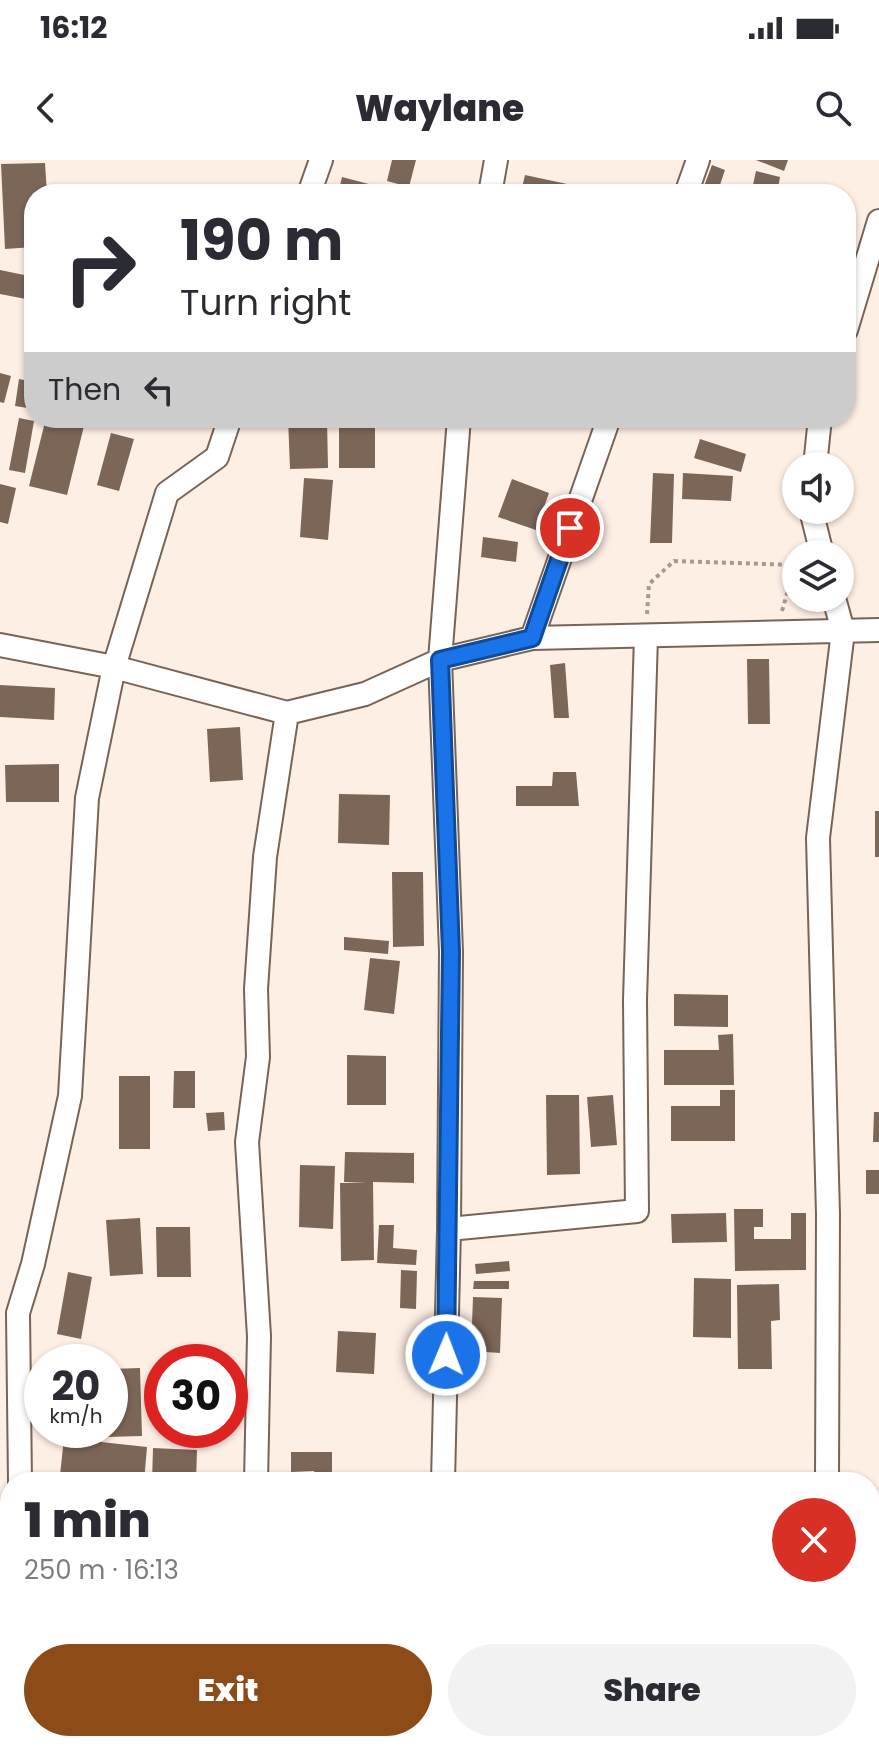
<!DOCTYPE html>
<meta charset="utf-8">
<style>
:root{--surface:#fff;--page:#f2f2f3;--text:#2b2b33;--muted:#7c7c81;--accent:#8c4b17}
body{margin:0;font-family:Poppins,sans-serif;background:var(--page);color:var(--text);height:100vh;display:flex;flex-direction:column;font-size:30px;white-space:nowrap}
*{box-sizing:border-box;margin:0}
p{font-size:26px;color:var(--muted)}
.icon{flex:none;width:44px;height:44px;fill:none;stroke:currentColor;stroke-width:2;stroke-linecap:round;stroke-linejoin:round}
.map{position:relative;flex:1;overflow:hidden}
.side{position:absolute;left:0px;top:1312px;width:880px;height:280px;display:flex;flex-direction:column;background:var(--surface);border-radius:32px 32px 0 0;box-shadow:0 2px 6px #0004}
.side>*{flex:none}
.top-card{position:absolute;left:24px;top:24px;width:832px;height:244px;border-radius:32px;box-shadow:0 2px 6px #0004;background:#fff;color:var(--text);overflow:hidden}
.tools{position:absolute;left:782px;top:292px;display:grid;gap:16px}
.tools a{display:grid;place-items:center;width:72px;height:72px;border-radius:50%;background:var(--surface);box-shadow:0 2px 6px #0004;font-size:40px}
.speed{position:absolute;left:24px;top:1184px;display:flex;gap:16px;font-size:40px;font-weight:700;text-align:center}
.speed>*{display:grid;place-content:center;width:104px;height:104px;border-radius:50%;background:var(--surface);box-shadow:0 2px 6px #0004;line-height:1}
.speed small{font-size:20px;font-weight:400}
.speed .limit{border:12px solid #d22;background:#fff;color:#111}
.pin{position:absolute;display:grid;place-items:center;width:68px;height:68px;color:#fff;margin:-34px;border:4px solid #fff;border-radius:50%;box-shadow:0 2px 8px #0007}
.me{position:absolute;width:88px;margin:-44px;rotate:1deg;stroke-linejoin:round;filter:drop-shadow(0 0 6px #0008)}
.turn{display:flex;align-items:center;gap:28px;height:168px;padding:0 24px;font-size:36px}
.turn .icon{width:104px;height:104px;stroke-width:2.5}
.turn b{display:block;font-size:56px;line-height:68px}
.then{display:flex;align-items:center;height:76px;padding:0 24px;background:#0003;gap:16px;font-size:30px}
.round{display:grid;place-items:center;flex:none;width:84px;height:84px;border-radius:42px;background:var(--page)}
.overview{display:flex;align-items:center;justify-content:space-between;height:136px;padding:0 24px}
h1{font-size:48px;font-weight:800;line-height:60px}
.button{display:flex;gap:16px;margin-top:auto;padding:16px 24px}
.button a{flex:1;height:92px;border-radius:48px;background:var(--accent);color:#fff;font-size:32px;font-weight:800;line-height:92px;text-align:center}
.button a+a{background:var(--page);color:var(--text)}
.status{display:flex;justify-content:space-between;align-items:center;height:56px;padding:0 40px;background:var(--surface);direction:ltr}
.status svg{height:22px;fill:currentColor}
header{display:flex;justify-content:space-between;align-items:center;height:104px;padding:0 24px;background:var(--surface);font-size:36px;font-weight:800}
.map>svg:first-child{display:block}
.building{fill:#7c6658}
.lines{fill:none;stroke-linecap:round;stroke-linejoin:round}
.minor-casing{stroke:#796355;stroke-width:26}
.path{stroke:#a59991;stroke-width:4;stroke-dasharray:4 4;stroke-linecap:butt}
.minor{stroke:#fff;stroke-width:22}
.route-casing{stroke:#114b97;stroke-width:20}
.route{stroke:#1a73e8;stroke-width:14}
</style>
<div class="status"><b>16:12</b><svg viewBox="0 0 49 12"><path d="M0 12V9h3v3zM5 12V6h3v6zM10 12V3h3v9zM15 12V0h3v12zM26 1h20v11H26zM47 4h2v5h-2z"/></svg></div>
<header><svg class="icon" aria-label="back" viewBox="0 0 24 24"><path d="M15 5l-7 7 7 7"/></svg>Waylane<svg class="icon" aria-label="search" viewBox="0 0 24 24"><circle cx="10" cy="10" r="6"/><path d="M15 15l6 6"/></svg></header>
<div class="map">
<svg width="879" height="1592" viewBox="0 0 879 1592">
<rect width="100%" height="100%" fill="#feefe5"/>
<path class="building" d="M392,0H416L409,27L387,21Z
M756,0H788L784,11Z
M45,3L47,34H34V87L5,89L1,4Z
M712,5L725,10L717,34H701Z
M756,11L780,17L777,34H751Z
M525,15L595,30L594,34H532L521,32Z
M342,17L403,33L402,34H338Z
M0,110L34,117L31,140L0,134Z
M0,213L11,216L4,243L0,242Z
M19,219L34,222V249L15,246Z
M19,258L34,261L25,313L9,310Z
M46,258H55L84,266L67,335L29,326Z
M115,258H150L147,268Z
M288,258H327L328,308L290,309Z
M339,258H375V308H339Z
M111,273L134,279L119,331L97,325Z
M700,279L746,294L741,312L694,298Z
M653,313L674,314L672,383H650Z
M683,313L733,316L731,341L682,339Z
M304,318L333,320L328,380L300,377Z
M512,319L549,333L536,370L498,357Z
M0,324L16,328L8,364L0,362Z
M483,377L518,382L516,402L481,397Z
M747,499H769L770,564H748Z
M565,503L569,558H554L550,505Z
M0,525L55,528L54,560L0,557Z
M240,567L243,620L210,622L207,569Z
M59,604V642H6L5,605Z
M553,612H576L579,646H516V626H552Z
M339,634L390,635L389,685L338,683Z
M875,651H879V697H875Z
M392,712H423L424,786L393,787Z
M344,777L389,781L388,794L344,790Z
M370,798L400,801L394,854L364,850Z
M674,834L728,835V867L674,866Z
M733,874L734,925H664V890H719L718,875Z
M347,895L386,896V945H347Z
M174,911H195V948H173Z
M119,916H150V989H119Z
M720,930H735V981H671V946H720Z
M546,935H579L580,1014L547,1015Z
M613,935L617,985L591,987L587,937Z
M224,952L225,970L208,971L206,953Z
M874,952H879V982H873Z
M345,992L414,993V1023L373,1022L374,1100L341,1101L340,1023H367L344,1022Z
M300,1005L335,1006L333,1069L299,1067Z
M866,1010H879V1034H866Z
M734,1049H763V1067H754V1079H791V1053H806V1110L735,1111Z
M726,1053L727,1082L672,1083L671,1054Z
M140,1058L143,1114L110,1116L106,1060Z
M379,1065H394L393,1088L417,1090L416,1105L377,1103Z
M156,1067H190L191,1117H157Z
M509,1101L510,1111L476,1114L475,1104Z
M401,1110L417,1111L416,1149L400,1148Z
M68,1112L92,1117L81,1179L57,1174Z
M694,1118L731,1119V1178L693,1177Z
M474,1121H509V1129H473Z
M779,1124L780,1160L771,1161L772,1209H738L737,1125Z
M473,1137L502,1138L500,1193L471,1191Z
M338,1171L376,1173L374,1214L336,1212Z
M140,1208L142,1276L106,1277V1270H110V1209Z
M64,1278L147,1287L144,1322L60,1315Z
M153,1288L197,1290L196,1322H152Z
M291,1292H332V1322H315L314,1311L291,1312Z
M7,1457L10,1458V1528H3Z
M32,1582H64V1592H32Z
M96,1582H136V1592H95Z
M346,1582H406L405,1588L346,1585Z
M467,1582H536V1586L467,1588Z"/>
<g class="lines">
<g class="minor-casing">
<path id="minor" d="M309,34L321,0
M490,34L496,0
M686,34L698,0
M846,170L879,61
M815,306L820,258
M811,350L822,394
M532,478L609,258
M0,485L114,507L287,553L365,534L440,500L532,478L879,470
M449,1069L637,1051L635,840L646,476
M20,1322L18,1153L33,1104L70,936L87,638L114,507L167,333L217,297L230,258
M256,1322L259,1176L247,982L258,897L256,829L265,697L287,553
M443,1322L449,1069L451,792L440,500L459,258
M827,1322L828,1054L818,678L843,471L834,438
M0,1423L10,1381
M432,1582V1592
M831,1582V1592"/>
</g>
<path class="path" d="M782,451L795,406
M647,454L649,424L674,401L796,405
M870,1395L879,1392
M619,1582L624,1592
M666,1592L670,1582"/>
<use href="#minor" class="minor"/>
</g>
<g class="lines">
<g class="route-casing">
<path id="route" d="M446,1195L451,792L440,500L532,478L570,368"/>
</g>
<use href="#route" class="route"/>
</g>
</svg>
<div class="tools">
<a><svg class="icon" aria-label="sound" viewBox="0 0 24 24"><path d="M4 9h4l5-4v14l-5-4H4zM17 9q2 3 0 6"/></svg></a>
<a><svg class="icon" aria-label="layers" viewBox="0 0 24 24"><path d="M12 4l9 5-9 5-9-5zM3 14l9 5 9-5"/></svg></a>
</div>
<div class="speed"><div>20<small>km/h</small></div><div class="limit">30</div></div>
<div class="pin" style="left:570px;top:368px;background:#d93025"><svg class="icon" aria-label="arrive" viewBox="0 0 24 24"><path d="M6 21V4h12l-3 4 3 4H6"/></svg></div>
<svg class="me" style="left:446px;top:1195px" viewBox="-20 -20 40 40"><circle r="17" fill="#1a73e8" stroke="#fff" stroke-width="3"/><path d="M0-11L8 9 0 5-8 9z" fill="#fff"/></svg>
<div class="top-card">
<div class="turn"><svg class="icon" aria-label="right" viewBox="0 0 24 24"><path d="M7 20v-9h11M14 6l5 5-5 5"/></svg><div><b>190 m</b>Turn right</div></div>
<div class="then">Then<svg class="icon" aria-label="left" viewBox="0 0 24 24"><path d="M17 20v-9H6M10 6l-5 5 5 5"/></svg></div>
</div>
<section class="side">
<div class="overview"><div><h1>1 min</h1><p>250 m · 16:13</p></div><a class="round" style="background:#d93025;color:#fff"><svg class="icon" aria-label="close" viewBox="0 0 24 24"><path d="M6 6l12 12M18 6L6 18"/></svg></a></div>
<div class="button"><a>Exit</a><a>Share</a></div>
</section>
</div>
